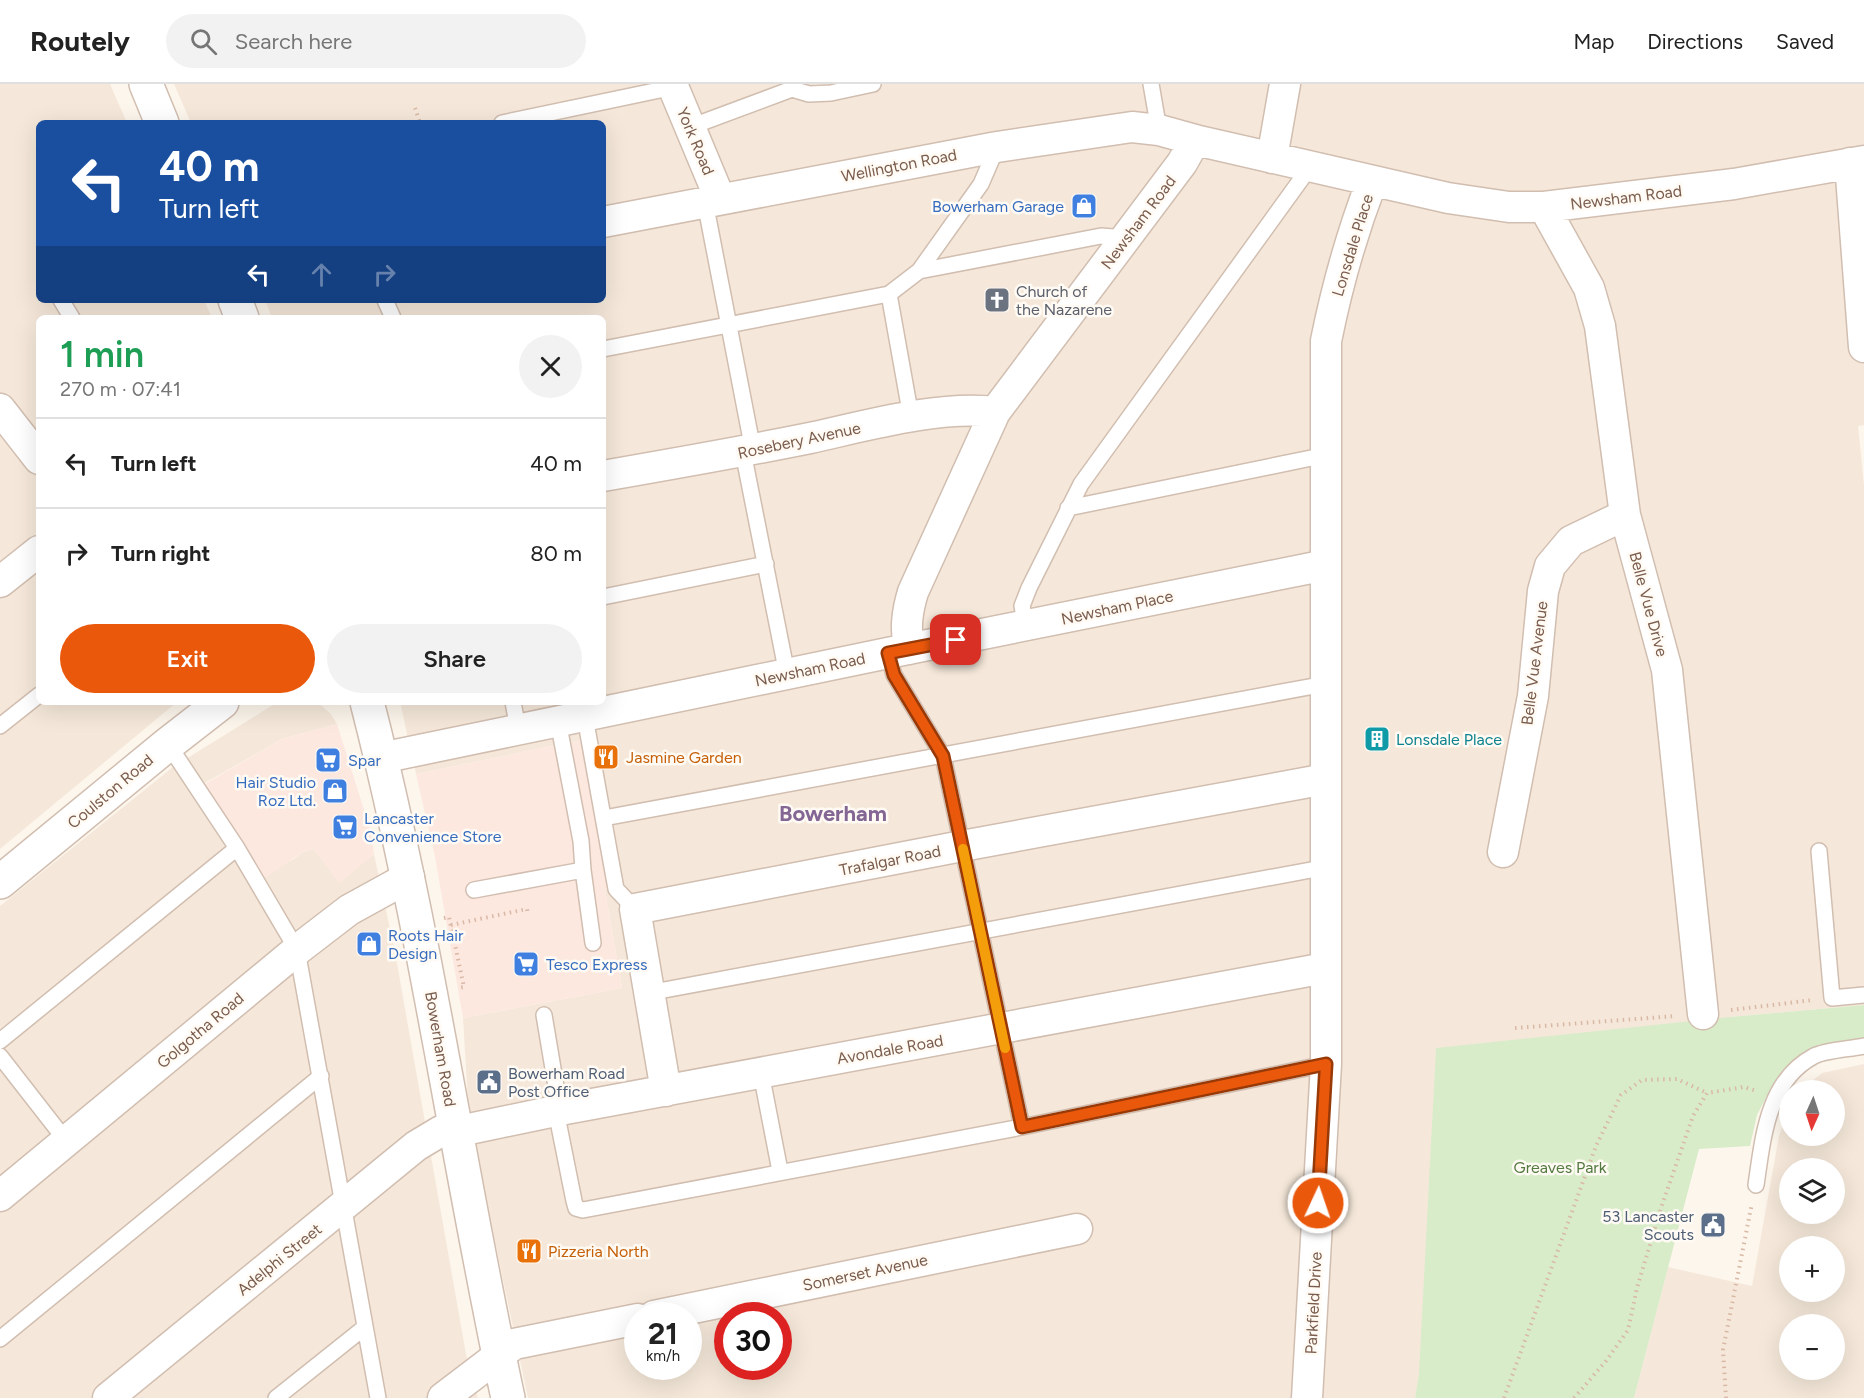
<!DOCTYPE html>
<meta charset="utf-8">
<style>
:root{--surface:#fff;--page:#f2f2f2;--text:#222;--muted:#767676;--line:#e0e0e0;--accent:#ea580c}
body{margin:0;font-family:Figtree,sans-serif;background:var(--page);color:var(--text);height:100vh;display:flex;flex-direction:column;font-size:22px;white-space:nowrap}
*{box-sizing:border-box;margin:0}
p{font-size:20px;color:var(--muted)}
.icon{flex:none;width:33px;height:33px;fill:none;stroke:currentColor;stroke-width:2;stroke-linecap:round;stroke-linejoin:round}
.map{position:relative;flex:1;overflow:hidden}
.details{position:absolute;left:36px;top:231px;width:570px;height:390px;display:flex;flex-direction:column;background:var(--surface);border-radius:9px;box-shadow:0 6px 24px #0002}
.details>*{flex:none}
.hud{position:absolute;left:36px;top:36px;width:570px;height:183px;border-radius:9px;box-shadow:0 6px 24px #0002;background:#1a4fa0;color:#fff;overflow:hidden}
.needle{width:39px;rotate:183deg}
.buttons{position:absolute;left:1779px;top:996px;display:grid;gap:12px}
.buttons a{display:grid;place-items:center;width:66px;height:66px;border-radius:50%;background:var(--surface);box-shadow:0 6px 24px #0002;font-size:30px}
.speed{position:absolute;left:624px;top:1218px;display:flex;gap:12px;font-size:30px;font-weight:700;text-align:center}
.speed>*{display:grid;place-content:center;width:78px;height:78px;border-radius:50%;background:var(--surface);box-shadow:0 6px 24px #0002;line-height:1}
.speed small{font-size:15px;font-weight:400}
.speed .limit{border:9px solid #d22;background:#fff;color:#111}
.pin{position:absolute;display:grid;place-items:center;width:51px;height:51px;color:#fff;margin:-26px;border-radius:12px;box-shadow:0 3px 9px #0006}
.me{position:absolute;width:66px;margin:-33px;rotate:3deg;stroke-linejoin:round;filter:drop-shadow(0 0 4px #0008)}
.turn{display:flex;align-items:center;gap:21px;height:126px;padding:0 24px;font-size:27px}
.turn .icon{width:78px;height:78px;stroke-width:2.5}
.turn b{display:block;font-size:42px;line-height:51px}
.lanes{display:flex;align-items:center;height:57px;padding:0 24px;background:#0003;justify-content:center;gap:30px;direction:ltr}
.lanes .off{opacity:.35}
.round{display:grid;place-items:center;flex:none;width:63px;height:63px;border-radius:32px;background:var(--page)}
.headline{display:flex;align-items:center;justify-content:space-between;height:102px;padding:0 24px}
h1{font-size:36px;font-weight:600;line-height:45px;color:#1e9e55}
.primary-button{display:flex;gap:12px;margin-top:auto;padding:12px 24px}
.primary-button a{flex:1;height:69px;border-radius:36px;background:var(--accent);color:#fff;font-size:24px;font-weight:600;line-height:69px;text-align:center}
.primary-button a+a{background:var(--page);color:var(--text)}
ul{padding:0;list-style:none}
li{display:flex;align-items:center;gap:18px;height:90px;padding:0 24px;border-top:2px solid var(--line)}
li div{flex:1}
li b{display:block;font-size:22px}
li em{font-style:normal}
header{display:flex;align-items:center;gap:36px;box-sizing:border-box;height:84px;padding:0 30px;background:var(--surface);border-bottom:2px solid var(--line)}
header strong{font-size:28px}
nav{display:flex;gap:33px;margin-inline-start:auto;font-size:21px}
.search{width:420px;height:54px;background:var(--page);display:flex;align-items:center;gap:15px;box-sizing:border-box;padding:0 21px;border-radius:33px;color:var(--muted);font-size:22px}
.map>svg:first-child{display:block}
.residential{fill:#f5e8da;fill-rule:evenodd}
.commercial{fill:#fde8e0}
.green{fill:#d8ecc9}
.lines{fill:none;stroke-linecap:round;stroke-linejoin:round}
.service-casing{stroke:#d1beb0;stroke-width:18}
.minor-casing{stroke:#d1beb0;stroke-width:33}
.tertiary-casing{stroke:#d1beb0;stroke-width:36}
.path{stroke:#d9b8a5;stroke-width:4;stroke-dasharray:1.5 4.5;stroke-linecap:butt}
.service{stroke:#fff;stroke-width:15}
.minor{stroke:#fff;stroke-width:30}
.tertiary{stroke:#fff;stroke-width:33}
.route-casing{stroke:#983908;stroke-width:15}
.route{stroke:#ea580c;stroke-width:10}
.slow{stroke:#f59e0b;stroke-width:10}
.labels{text-anchor:middle;stroke-width:5;stroke-linejoin:round;paint-order:stroke}
.street-label{font-size:16px;fill:#7a5c4d;stroke:#fffaf3}
.shop-label{font-size:16px;fill:#366cbe;stroke:#fffaf3;text-anchor:start}
.worship-label{font-size:16px;fill:#5b616d;stroke:#fffaf3;text-anchor:start}
.culture-label{font-size:16px;fill:#0d838f;stroke:#fffaf3;text-anchor:start}
.food-label{font-size:16px;fill:#c56008;stroke:#fffaf3;text-anchor:start}
.service-label{font-size:16px;fill:#4e5e75;stroke:#fffaf3;text-anchor:start}
.park-label{font-size:16px;fill:#537a41;stroke:#fffaf3}
.district-label{font-size:22px;font-weight:bold;fill:#846695;stroke:#fffaf3}
</style>
<header>
<strong>Routely</strong>
<div class="search"><svg class="icon" aria-label="search" viewBox="0 0 24 24"><circle cx="10" cy="10" r="6"/><path d="M15 15l6 6"/></svg>Search here</div>
<nav><a>Map</a><a>Directions</a><a>Saved</a></nav>
</header>
<div class="map">
<svg width="1864" height="1314" viewBox="0 0 1864 1314">
<rect width="100%" height="100%" fill="#fdf6ec"/>
<path class="residential" d="M0,0H110L127,39H39V216H204L212,234H39V618H177L0,765Z
M174,0H814L816,5L839,0H1864V341L1858,342L1864,401V921L1730,933L1419,1289L1415,1314H528L469,1035L463,934L622,904L605,806L609,805L581,656L416,690L400,618H603V234H272L265,216H603V39H191ZM638,1232H688V1282H638ZM728,1232H778V1282H728Z
M314,618L322,622L331,630L337,640L282,655L203,700L291,777L303,768L314,765L339,798L374,770L395,868L466,1270L478,1314H0V822L173,683L276,619Z
M1864,980V1314H1634L1668,1183L1752,1202L1779,1052L1789,1024L1790,1052H1834V1006H1801L1822,989ZM1790,1084H1834V1130H1790ZM1790,1162H1834V1208H1790ZM1790,1240H1834V1286H1790Z"/>
<path class="commercial" d="M337,640L371,748L374,770L339,799L314,765L303,768L263,795L203,701L282,655Z
M581,656L609,805L605,806L622,904L463,934L435,773L416,690Z"/>
<path class="green" d="M1864,921V955L1813,967L1786,986L1771,1004L1757,1031L1750,1062L1699,1065L1634,1314H1415L1419,1289L1436,964L1730,933Z"/>
<g class="lines">
<g class="service-casing">
<path id="service" d="M1151,0L1159,46
M502,39L674,3
M690,43L792,5L809,10L831,9L873,0
M705,118L753,366
M919,187L981,100L997,63
M889,210L911,333
M61,216L72,234
M385,216L393,234
M603,265L889,210L919,187L1101,152L1126,154
M743,368L787,590
M1068,424L1326,371
M603,513L766,480
M1026,542L1022,522L1029,504L1081,400L1310,83
M513,618L518,645
M585,633L616,805L635,825
M558,637L581,757L583,786L593,859
M0,642L39,611
M168,660L237,764L297,866L378,1314
M604,734L1325,600
M1819,767L1832,914L1864,911
M474,806L583,786
M648,909L1327,783
M544,931L560,1026
M0,957L237,764
M0,972L67,1058
M761,989L780,1087
M556,1027L574,1117L576,1124L583,1126L1022,1043L943,672L894,591L888,569
M1022,1043L1326,980
M1756,1101C1763,1054 1767,997 1814,972C1826,966 1850,965 1864,962
M0,1255L321,992
M276,1314L365,1243"/>
</g>
<g class="minor-casing">
<path id="minor" d="M672,0L720,115
M1272,74L1285,0
M1850,79L1864,263
M1544,123L1589,204L1600,242L1625,431L1667,586L1703,930
M603,138L997,63L1132,43L1159,46L1195,56
M0,325L39,375
M603,392C672,380 741,368 810,354C865,342 940,321 995,328
M0,498L39,467
M909,565C905,544 907,528 913,508L995,328L1182,79L1195,56L1448,114L1509,123H1544L1734,100L1864,77
M381,674L888,569L1326,481
M1503,768L1533,612L1543,507L1550,482L1571,457L1625,431
M666,1007L635,825L962,762L1326,695
M0,1112L297,866L349,826L409,793
M654,1232L1077,1145
M108,1314L416,1062L441,1047L469,1045L560,1026L1325,884
M443,1314L514,1260L638,1235
M1307,1314L1326,980V257C1337,202 1352,149 1372,97"/>
</g>
<g class="tertiary-casing">
<path id="tertiary" d="M146,0L162,39
M235,216L242,234
M367,618C426,847 458,1082 508,1314
M0,798L168,660L222,618"/>
</g>
<path class="path" d="M415,24L420,39
M444,834L449,833L464,903L459,904
M451,841L527,825L528,830
M1731,926L1813,916
M1515,944L1676,932
M1504,1314L1596,1062L1621,1011L1642,996L1677,995L1707,1009
M1574,1314L1606,1277L1628,1246L1637,1204L1662,1121L1693,1032L1707,1009L1744,1003L1757,1007
M1726,1314L1723,1266L1752,1119"/>
<use href="#service" class="service"/>
<use href="#minor" class="minor"/>
<use href="#tertiary" class="tertiary"/>
</g>
<g class="lines">
<g class="route-casing">
<path id="route" d="M956,556L888,569L894,591L943,672L1022,1043L1326,980L1318,1119"/>
</g>
<use href="#route" class="route"/>
<path class="slow" d="M963,765L1005,964"/>
</g>
<defs>
<g id="shop-square" transform="scale(1.35)"><rect x="-9" y="-9" width="18" height="18" rx="4" fill="#3f7fe0" stroke="#fffaf3"/><path d="M-5-2.5h2.3a2.7 3.5 0 0 1 5.4 0H5L5.5 6h-11ZM-1.5-2.5h3a1.5 2.3 0 0 0-3 0Z" fill="#fff"/></g>
<g id="church-square" transform="scale(1.35)"><rect x="-9" y="-9" width="18" height="18" rx="4" fill="#6b7280" stroke="#fffaf3"/><path d="M-1.2-6h2.4v3.5h3.3v2.4h-3.3V6h-2.4V-.1h-3.3v-2.4h3.3Z" fill="#fff"/></g>
<g id="building-square" transform="scale(1.35)"><rect x="-9" y="-9" width="18" height="18" rx="4" fill="#0f9aa8" stroke="#fffaf3"/><path d="M-4-6H4V6H1V3H-1V6H-4ZM-2.5-4.3h1.7v1.8h-1.7ZM.8-4.3h1.7v1.8H.8ZM-2.5-1h1.7V.8h-1.7ZM.8-1h1.7V.8H.8Z" fill="#fff"/></g>
<g id="restaurant-square" transform="scale(1.35)"><rect x="-9" y="-9" width="18" height="18" rx="4" fill="#e8710a" stroke="#fffaf3"/><path d="M-5-6h1v4h1v-4h1v4h1v-4h1v5L-1.5 .5V6h-2V.5L-5-1ZM5-6V6H3V1.5H1.5Q1.5-4 5-6Z" fill="#fff"/></g>
<g id="supermarket-square" transform="scale(1.35)"><rect x="-9" y="-9" width="18" height="18" rx="4" fill="#3f7fe0" stroke="#fffaf3"/><path d="M-6-5.5h2.5l.6 2H6L4.5 2H-2.5L-4.4-4H-6ZM-1.5 3.2a1.3 1.3 0 1 0 .1 0ZM3 3.2a1.3 1.3 0 1 0 .1 0Z" fill="#fff"/></g>
<g id="civic-square" transform="scale(1.35)"><rect x="-9" y="-9" width="18" height="18" rx="4" fill="#5c6f8a" stroke="#fffaf3"/><path d="M-.6-6.5H3V-4.5H.6V-3L4-1V1h2V6H-6V1h2V-1L-.6-3ZM-1.2 2.5V6h2.4V2.5Z" fill="#fff"/></g>
</defs>
<g fill-rule="evenodd">
<use href="#shop-square" x="1084" y="122"/>
<use href="#church-square" x="997" y="216"/>
<use href="#building-square" x="1377" y="655"/>
<use href="#restaurant-square" x="606" y="673"/>
<use href="#supermarket-square" x="328" y="676"/>
<use href="#shop-square" x="335" y="707"/>
<use href="#supermarket-square" x="345" y="743"/>
<use href="#shop-square" x="369" y="860"/>
<use href="#supermarket-square" x="526" y="880"/>
<use href="#civic-square" x="489" y="998"/>
<use href="#civic-square" x="1713" y="1141"/>
<use href="#restaurant-square" x="529" y="1167"/>
</g>
<g class="labels">
<g class="street-label">
<text transform="translate(696 57) rotate(67)" y="6">York Road</text>
<text transform="translate(899 81) rotate(-11)" y="6">Wellington Road</text>
<text transform="translate(1626 113) rotate(-7)" y="6">Newsham Road</text>
<text transform="translate(1138 138) rotate(-53)" y="6">Newsham Road</text>
<text transform="translate(1352 161) rotate(-73)" y="6">Lonsdale Place</text>
<text transform="translate(799 356) rotate(-12)" y="6">Rosebery Avenue</text>
<text transform="translate(1649 520) rotate(75)" y="6">Belle Vue Drive</text>
<text transform="translate(1117 523) rotate(-12)" y="6">Newsham Place</text>
<text transform="translate(1534 579) rotate(-83)" y="6">Belle Vue Avenue</text>
<text transform="translate(810 585) rotate(-12)" y="6">Newsham Road</text>
<text transform="translate(110 707) rotate(-40)" y="6">Coulston Road</text>
<text transform="translate(890 776) rotate(-11)" y="6">Trafalgar Road</text>
<text transform="translate(200 946) rotate(-40)" y="6">Golgotha Road</text>
<text transform="translate(441 965) rotate(80)" y="6">Bowerham Road</text>
<text transform="translate(890 965) rotate(-10)" y="6">Avondale Road</text>
<text transform="translate(279 1175) rotate(-39)" y="6">Adelphi Street</text>
<text transform="translate(865 1188) rotate(-12)" y="6">Somerset Avenue</text>
<text transform="translate(1313 1219) rotate(-87)" y="6">Parkfield Drive</text>
</g>
<g class="shop-label">
<text x="1064" y="128" text-anchor="end">Bowerham Garage</text>
<text x="348" y="682">Spar</text>
<text x="316" y="704" text-anchor="end">Hair Studio<tspan x="316" dy="18">Roz Ltd.</tspan></text>
<text x="364" y="740">Lancaster<tspan x="364" dy="18">Convenience Store</tspan></text>
<text x="388" y="857">Roots Hair<tspan x="388" dy="18">Design</tspan></text>
<text x="546" y="886">Tesco Express</text>
</g>
<g class="worship-label">
<text x="1016" y="213">Church of<tspan x="1016" dy="18">the Nazarene</tspan></text>
</g>
<g class="culture-label">
<text x="1396" y="661">Lonsdale Place</text>
</g>
<g class="food-label">
<text x="626" y="679">Jasmine Garden</text>
<text x="548" y="1173">Pizzeria North</text>
</g>
<g class="service-label">
<text x="508" y="995">Bowerham Road<tspan x="508" dy="18">Post Office</tspan></text>
<text x="1694" y="1138" text-anchor="end">53 Lancaster<tspan x="1694" dy="18">Scouts</tspan></text>
</g>
<g class="park-label">
<text x="1560" y="1089">Greaves Park</text>
</g>
<g class="district-label">
<text x="833" y="737">Bowerham</text>
</g>
</g>
</svg>
<div class="buttons">
<a><svg class="needle" viewBox="-14 -14 28 28"><path d="M0-13l5 13h-10z" fill="#e53935"/><path d="M0 13l5-13h-10z" fill="#767676"/></svg></a>
<a><svg class="icon" aria-label="layers" viewBox="0 0 24 24"><path d="M12 4l9 5-9 5-9-5zM3 14l9 5 9-5"/></svg></a>
<a>+</a>
<a>−</a>
</div>
<div class="speed"><div>21<small>km/h</small></div><div class="limit">30</div></div>
<div class="pin" style="left:956px;top:556px;background:#d93025"><svg class="icon" aria-label="arrive" viewBox="0 0 24 24"><path d="M6 21V4h12l-3 4 3 4H6"/></svg></div>
<svg class="me" style="left:1318px;top:1119px" viewBox="-20 -20 40 40"><circle r="17" fill="#ea580c" stroke="#fff" stroke-width="3"/><path d="M0-11L8 9 0 5-8 9z" fill="#fff"/></svg>
<div class="hud">
<div class="turn"><svg class="icon" aria-label="left" viewBox="0 0 24 24"><path d="M17 20v-9H6M10 6l-5 5 5 5"/></svg><div><b>40 m</b>Turn left</div></div>
<div class="lanes"><svg class="icon" aria-label="left" viewBox="0 0 24 24"><path d="M17 20v-9H6M10 6l-5 5 5 5"/></svg><svg class="icon off" aria-label="ahead" viewBox="0 0 24 24"><path d="M12 20V5M6 11l6-6 6 6"/></svg><svg class="icon off" aria-label="right" viewBox="0 0 24 24"><path d="M7 20v-9h11M14 6l5 5-5 5"/></svg></div>
</div>
<section class="details">
<div class="headline"><div><h1>1 min</h1><p>270 m · 07:41</p></div><a class="round"><svg class="icon" aria-label="close" viewBox="0 0 24 24"><path d="M6 6l12 12M18 6L6 18"/></svg></a></div>
<ul>
<li><svg class="icon" aria-label="left" viewBox="0 0 24 24"><path d="M17 20v-9H6M10 6l-5 5 5 5"/></svg><div><b>Turn left</b></div><em>40 m</em></li>
<li><svg class="icon" aria-label="right" viewBox="0 0 24 24"><path d="M7 20v-9h11M14 6l5 5-5 5"/></svg><div><b>Turn right</b></div><em>80 m</em></li>
</ul>
<div class="primary-button"><a>Exit</a><a>Share</a></div>
</section>
</div>
